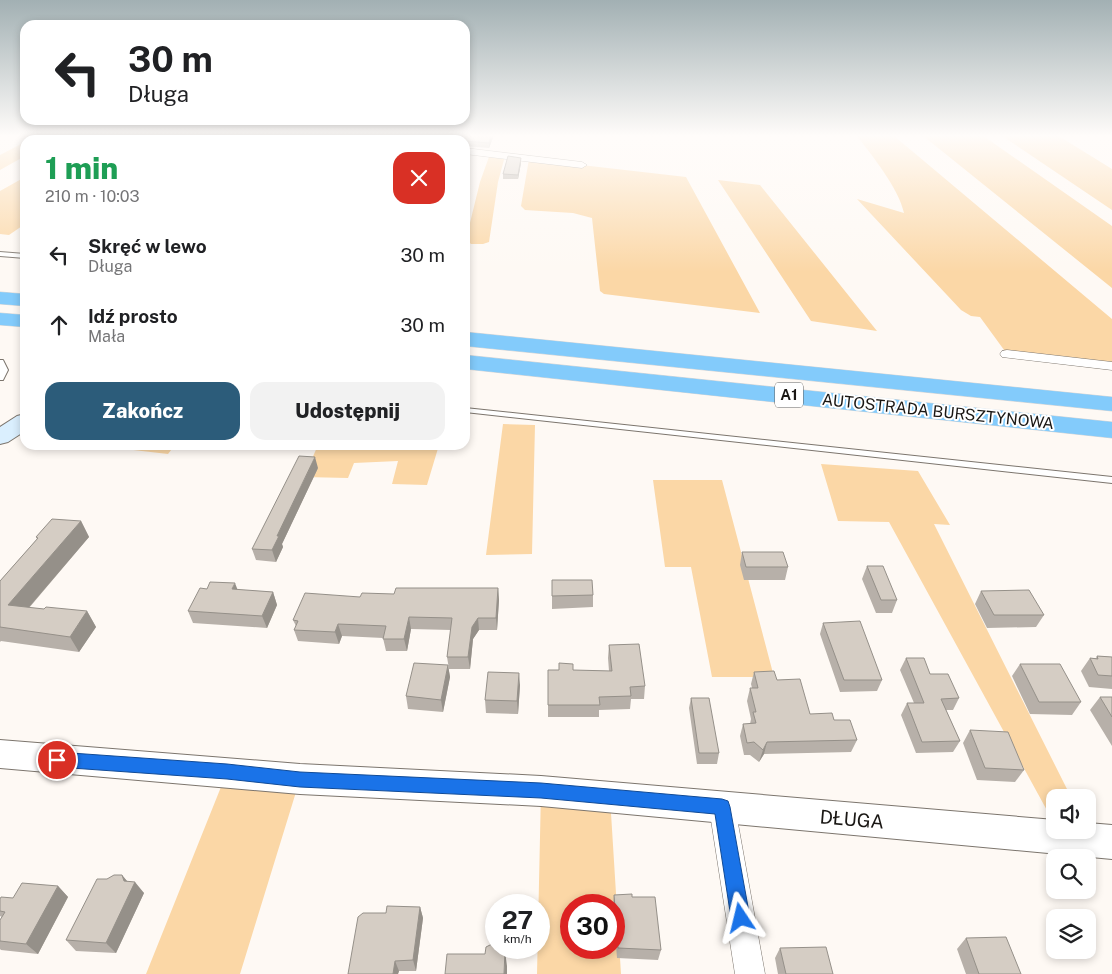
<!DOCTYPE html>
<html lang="pl">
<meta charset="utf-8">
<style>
:root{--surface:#fff;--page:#f2f2f2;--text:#202124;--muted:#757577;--accent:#2c5c7a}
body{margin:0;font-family:"Public Sans",sans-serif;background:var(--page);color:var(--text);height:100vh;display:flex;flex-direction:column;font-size:19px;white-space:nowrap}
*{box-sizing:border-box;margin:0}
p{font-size:16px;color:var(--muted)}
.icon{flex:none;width:28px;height:28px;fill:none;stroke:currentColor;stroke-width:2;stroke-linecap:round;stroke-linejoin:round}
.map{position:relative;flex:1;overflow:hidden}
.details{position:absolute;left:20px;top:135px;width:450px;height:315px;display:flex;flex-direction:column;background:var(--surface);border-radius:15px;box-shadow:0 2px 8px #0003}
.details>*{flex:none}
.top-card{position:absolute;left:20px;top:20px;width:450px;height:105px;border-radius:15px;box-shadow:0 2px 8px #0003;background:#fff;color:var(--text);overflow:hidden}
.controls{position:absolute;left:1046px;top:789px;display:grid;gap:10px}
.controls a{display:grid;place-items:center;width:50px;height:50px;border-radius:10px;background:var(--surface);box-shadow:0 2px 8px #0003;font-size:25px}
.speed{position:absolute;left:485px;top:894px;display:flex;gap:10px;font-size:25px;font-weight:700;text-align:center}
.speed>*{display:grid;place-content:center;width:65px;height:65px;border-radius:50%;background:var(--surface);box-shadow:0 2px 8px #0003;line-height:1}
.speed small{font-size:12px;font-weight:400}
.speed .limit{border:8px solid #d22;background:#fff;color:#111}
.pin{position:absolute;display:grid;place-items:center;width:42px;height:42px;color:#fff;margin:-21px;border:2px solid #fff;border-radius:50%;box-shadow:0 1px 5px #0007}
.me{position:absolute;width:55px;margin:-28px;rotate:350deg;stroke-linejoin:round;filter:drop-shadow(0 0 4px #0008)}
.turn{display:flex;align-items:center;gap:18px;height:105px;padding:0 25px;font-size:22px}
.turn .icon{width:65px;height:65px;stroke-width:2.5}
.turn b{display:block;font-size:35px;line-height:42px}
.round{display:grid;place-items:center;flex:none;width:52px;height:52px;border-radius:15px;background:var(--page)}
.summary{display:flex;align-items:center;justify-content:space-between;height:85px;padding:0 25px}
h1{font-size:30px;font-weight:800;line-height:38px;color:#1e9e55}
.primary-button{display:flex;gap:10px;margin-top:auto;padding:10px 25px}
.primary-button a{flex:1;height:58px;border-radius:15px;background:var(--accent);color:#fff;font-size:20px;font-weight:800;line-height:58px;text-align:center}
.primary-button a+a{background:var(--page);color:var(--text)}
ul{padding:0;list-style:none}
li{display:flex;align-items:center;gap:15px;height:70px;padding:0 25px}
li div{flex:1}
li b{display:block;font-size:19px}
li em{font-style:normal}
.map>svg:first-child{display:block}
.green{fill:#fbd7a6;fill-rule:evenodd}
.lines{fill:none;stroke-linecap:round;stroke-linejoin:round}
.service-casing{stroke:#7c756d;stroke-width:2}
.minor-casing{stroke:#7c756d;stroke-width:1}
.tertiary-casing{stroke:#7c756d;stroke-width:2}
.secondary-casing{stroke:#7c756d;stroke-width:2}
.motorway-casing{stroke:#d6d5d5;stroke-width:1}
.service{fill:#fff;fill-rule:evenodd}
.minor{fill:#fff;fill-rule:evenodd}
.tertiary{fill:#fff;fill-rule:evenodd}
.secondary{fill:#daeffe;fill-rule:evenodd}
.motorway{fill:#83cbfb;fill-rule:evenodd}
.wall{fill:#b7b0a9}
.shaded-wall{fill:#959089}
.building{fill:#d5cdc4;stroke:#959089}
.route{fill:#1a73e8;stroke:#114b97}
.labels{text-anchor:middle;stroke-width:4;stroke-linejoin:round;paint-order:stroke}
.shield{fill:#fff;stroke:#5f5d5a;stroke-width:1}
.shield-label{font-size:15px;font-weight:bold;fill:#1a1714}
.street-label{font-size:16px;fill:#1a1714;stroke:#fff}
.near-street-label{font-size:19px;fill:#1a1714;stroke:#fff}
</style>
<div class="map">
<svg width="1112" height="974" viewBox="0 0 1112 974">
<rect width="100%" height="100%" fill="#fef9f4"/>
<path class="green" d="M856,135H893L1112,319V366L1007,354L980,317L971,316L961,310L857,199L904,213C899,189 872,155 856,135Z
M922,135H982L1112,226V288Z
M1001,135H1057L1112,169V210Z
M25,142V156L0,170V155Z
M490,154L505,156L498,182L489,242L483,244H471L466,239L480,182Z
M529,159L686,177L760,313L604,294L600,291L592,218L573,213L525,210L521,206Z
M25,177V224L9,235L0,234V191Z
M718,180L760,185L877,331L811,321Z
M503,424L535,425L532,554L486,555Z
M90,445H175L168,454Z
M318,445H439L427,485L392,484L398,461L354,463L348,478L304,477Z
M821,464L918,471L950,525L934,524L1071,797L1055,798V825L889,522L838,521Z
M653,480H722L774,677H712L691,567H665Z
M227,772L300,779L240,974H146Z
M541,791L610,797L621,974H537ZM571,905H614V948H571Z"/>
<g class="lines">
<g class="service-casing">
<path id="service" d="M0,252L25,254V258L0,256Z
M0,360H3L8,370L3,380H0Z
M465,408L1112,477V483L465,412Z"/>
</g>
<g class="minor-casing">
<path id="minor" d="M465,148L582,162L587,165L582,168L465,154Z
M1007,350L1112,362V370L1002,357L1000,354L1002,351Z
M722,795L731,798L735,807L765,974H735L709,807L713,798Z"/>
</g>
<g class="tertiary-casing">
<path id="tertiary" d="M0,740L300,764L541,776L1055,820V830H1088V823L1112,825V859L541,806L300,794L0,768Z"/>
</g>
<g class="secondary-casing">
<path id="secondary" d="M425,135H439L435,140H421Z
M25,414V431L8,442L0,444V427L17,416Z"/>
</g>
<g class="motorway-casing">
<path id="motorway" d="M0,292L25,294V306L0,304Z
M0,313L25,315V327L0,325Z
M465,332L1112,397V411L465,346Z
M465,355L1112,422V438L465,369Z"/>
</g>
<use href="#service" class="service"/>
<use href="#minor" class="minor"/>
<use href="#tertiary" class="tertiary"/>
<use href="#secondary" class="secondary"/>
<use href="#motorway" class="motorway"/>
</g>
<path class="wall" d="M131,135H210L208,137L182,136L176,140H132L130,136Z
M377,135H410L406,140H345V137L380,136Z
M466,135H494L489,148L465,146V140Z
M521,158V163L518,179H503V174Z
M318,468L282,544L283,547L276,562L256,560L252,549Z
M81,521L89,537L29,608L44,609L87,611L96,627L79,652L1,641L0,642V581L37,539L36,537Z
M742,552L788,567L785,580H744L740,565Z
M867,566L897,600L892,613H876L862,579Z
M552,580L593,595V607L552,609Z
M498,588L499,600L497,630H479L473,639L470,669H449L447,657L451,630L411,629L407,651H386L383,638L342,636L339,644L298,641L294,630L296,626L293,620L360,597Z
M237,590L273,592L277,605L267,628L193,623L188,611Z
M981,591L1044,615L1036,627L987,628L975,604Z
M823,623L882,680L877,691L840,692L820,634Z
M609,645L645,686L644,699H631L630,709L599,710V717H548V670L609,671L608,658Z
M1097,656L1112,657V689L1089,687L1081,671L1090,658H1096Z
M906,658L930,674L959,698L953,710H946L960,741L953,752L916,753L901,715L907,703H914L900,670Z
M1020,664L1081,702L1072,715L1030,714L1012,676Z
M448,665L450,677L443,712L408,709L406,696Z
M754,672L777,680L810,714L834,720L857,740L851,752L764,754L759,762L750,755H744L740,736L743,724H750L751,719L747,701L750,688H752L751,684Z
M520,685L518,714L486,713L485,700Z
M1100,697H1112V746L1090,710Z
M691,698L719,753L717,764H697L689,708Z
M970,730L1024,770L1015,782L977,780L963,743Z
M122,875L127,881L144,893L116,953L76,951L66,940L107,879Z
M58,886L68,897L38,954L1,950L0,949V920L2,917L0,916V899L13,898Z
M614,895L632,897L661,950L658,960L617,958L614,919V905H613Z
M420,907L423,918L416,971H399L398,974H348L386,913Z
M966,938L1021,974H966L957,949Z
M780,948L833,974H778L775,958Z"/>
<path class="shaded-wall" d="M172,135H182L176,140H169L168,138Z
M404,135H410L406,140H401Z
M491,135H494L489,148V143Z
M521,158V163L518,179V175Z
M315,457L318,468L282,544L283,547L276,562L272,550L277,536Z
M81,521L89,537L18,620L8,605Z
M235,583L240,596L232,589Z
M498,588L499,600L497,630L496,618Z
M273,592L277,605L267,628L262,616Z
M87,611L96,627L79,652L70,637Z
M409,617L411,629L407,651L404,639Z
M478,618L479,630L473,639L470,669L468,657L472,627Z
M338,624L342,636L339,644L335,632Z
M448,665L450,677L443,712L441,700Z
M519,673L520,685L518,714L517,701Z
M767,742L764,754L759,762L763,750Z
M122,875L131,886L135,882L144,893L116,953L106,943L124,881Z
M58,886L68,897L38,954L26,944Z
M420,907L423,918L416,971L413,960Z
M505,951L507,966V974H504Z
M395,961L399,971L398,974H393Z"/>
<path class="building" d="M131,135H172L168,138L130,136Z
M347,135L365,136L404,135L401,140H351L352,139L345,137Z
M466,135H491L489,143L465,141L464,140Z
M508,156L521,158L518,175L503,174Z
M299,456L315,457L277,536H279L272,550L252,549Z
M52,519L81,521L8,605L44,609L46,607L87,611L70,637L0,627V581L38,538L36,537Z
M742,552H783L788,567H746Z
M867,566H883L897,600H881Z
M552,580H592L593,595L552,596Z
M210,582L235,583L232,589L273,592L262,616L188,611L200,588L207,589Z
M396,588H498L496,618H478L472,627L468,657H447L452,618L409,617L404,639H383L386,626L338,624L335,632L294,630L298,621L293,620L305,593L360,597L362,593L394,594Z
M1029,590L1044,615H994L981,591Z
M860,621L882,680H844L823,623Z
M639,644L645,686L630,687L631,696L599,697L600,705H548V670H559V663L573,664V670L612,671L609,645Z
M1097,656L1112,657V676L1098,675L1090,658L1098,659Z
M906,658H924L930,674H948L959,698L941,699L960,741L922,742L907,703H924Z
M414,663L448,665L441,700L406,696Z
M1020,664H1060L1081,702H1039Z
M774,671L777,680L800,679L810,714L832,713L834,720H850L857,740L767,742L763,750L754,742L747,743L743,724L756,723L753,712H756L750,688H758L754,672Z
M488,672L519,673L517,701L485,700Z
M1100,697H1112V717Z
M691,698H709L719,753H699Z
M970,730L1008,732L1024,770L985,768Z
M114,875H122L124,881L135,882L106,943L66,940L97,879H107Z
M22,883L58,886L26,944L0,941V920L5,912L0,911V899L1,897L13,898Z
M632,894V897H655L661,950L618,948L614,895Z
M387,906L420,907L413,960L395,961L393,974H348L358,917L363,913H386Z
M1006,937L1021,974H979L966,938Z
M492,944H496V948H503L505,951L504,974H445L447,954H485L486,947Z
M826,947L833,974H786L780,948Z"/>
<linearGradient id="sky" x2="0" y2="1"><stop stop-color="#a2b0b3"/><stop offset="0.5" stop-color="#fffcfa"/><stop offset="1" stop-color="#fffcfa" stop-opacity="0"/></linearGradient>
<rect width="1112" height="272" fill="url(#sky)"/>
<path class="route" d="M57,752L227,764L300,772L541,783L722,799L728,801L730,807L750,918L747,925L741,927L734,925L731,918L715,814L541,798L300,787L227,779L57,767L51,765L49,760L51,754Z"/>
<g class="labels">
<rect class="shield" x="775" y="382.5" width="28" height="25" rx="4"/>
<g class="shield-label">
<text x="789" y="400">A1</text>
</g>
<g class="street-label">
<text transform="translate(938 411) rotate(6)" y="6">AUTOSTRADA BURSZTYNOWA</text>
</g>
<g class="near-street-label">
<text transform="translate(852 819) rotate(5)" y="7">DŁUGA</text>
</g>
</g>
</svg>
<div class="controls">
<a><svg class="icon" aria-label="sound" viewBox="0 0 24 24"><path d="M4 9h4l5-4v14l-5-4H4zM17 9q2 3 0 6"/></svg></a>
<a><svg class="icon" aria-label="search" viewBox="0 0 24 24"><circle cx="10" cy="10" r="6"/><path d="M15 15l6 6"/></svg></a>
<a><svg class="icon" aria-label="layers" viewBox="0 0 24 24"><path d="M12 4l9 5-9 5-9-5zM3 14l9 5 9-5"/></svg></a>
</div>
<div class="speed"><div>27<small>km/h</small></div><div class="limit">30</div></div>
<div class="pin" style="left:57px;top:760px;background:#d93025"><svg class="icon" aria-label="arrive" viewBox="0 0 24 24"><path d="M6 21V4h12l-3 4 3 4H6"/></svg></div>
<svg class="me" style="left:741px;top:918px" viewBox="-20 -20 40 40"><path d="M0-17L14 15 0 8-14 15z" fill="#1a73e8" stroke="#fff" stroke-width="4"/></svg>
<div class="top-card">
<div class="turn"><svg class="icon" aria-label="left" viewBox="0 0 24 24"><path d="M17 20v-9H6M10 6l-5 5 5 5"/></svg><div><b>30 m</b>Długa</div></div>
</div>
<section class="details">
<div class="summary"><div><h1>1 min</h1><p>210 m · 10:03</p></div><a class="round" style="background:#d93025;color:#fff"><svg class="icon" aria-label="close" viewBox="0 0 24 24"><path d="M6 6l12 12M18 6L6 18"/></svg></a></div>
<ul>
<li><svg class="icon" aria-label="left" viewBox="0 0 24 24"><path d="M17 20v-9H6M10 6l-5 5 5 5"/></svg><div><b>Skręć w lewo</b><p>Długa</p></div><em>30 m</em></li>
<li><svg class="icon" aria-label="ahead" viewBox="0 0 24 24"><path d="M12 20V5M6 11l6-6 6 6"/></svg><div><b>Idź prosto</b><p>Mała</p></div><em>30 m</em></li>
</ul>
<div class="primary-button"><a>Zakończ</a><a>Udostępnij</a></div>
</section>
</div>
